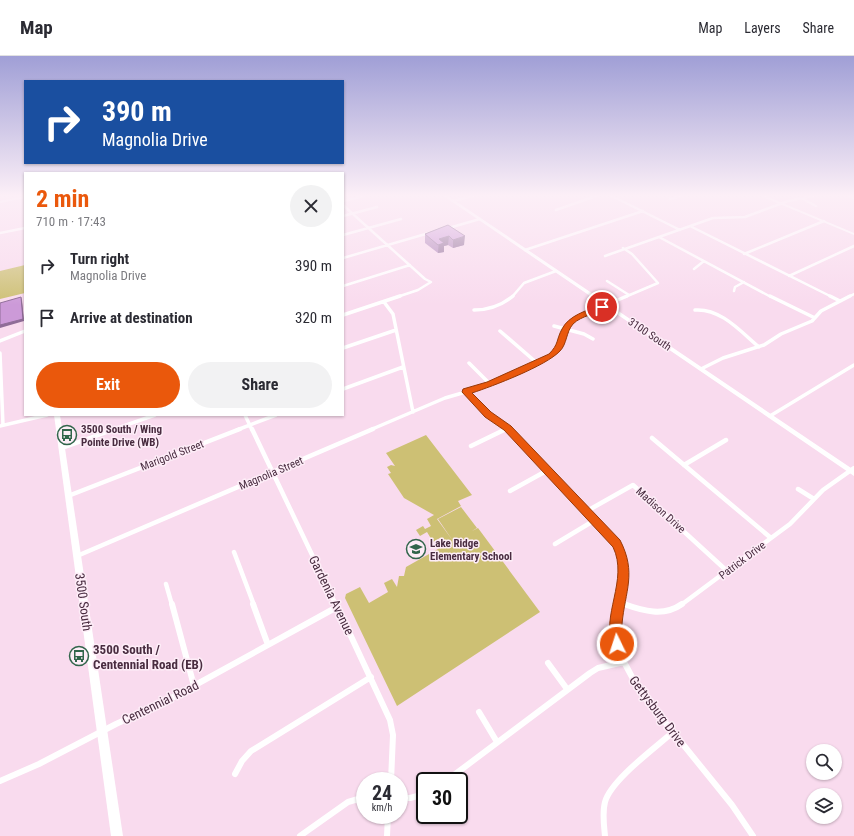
<!DOCTYPE html>
<meta charset="utf-8">
<style>
:root{--surface:#fff;--page:#f2f2f3;--text:#2b2b33;--muted:#7c7c81;--line:#e1e1e2;--accent:#ea580c}
body{margin:0;font-family:"Roboto Condensed",sans-serif;background:var(--page);color:var(--text);height:100vh;display:flex;flex-direction:column;font-size:15px;white-space:nowrap}
*{box-sizing:border-box;margin:0}
p{font-size:13px;color:var(--muted)}
.icon{flex:none;width:22px;height:22px;fill:none;stroke:currentColor;stroke-width:2;stroke-linecap:round;stroke-linejoin:round}
.map{position:relative;flex:1;overflow:hidden}
.panel{position:absolute;left:24px;top:116px;width:320px;height:244px;display:flex;flex-direction:column;background:var(--surface);border-radius:0px;box-shadow:0 1px 3px #0004}
.panel>*{flex:none}
.top-card{position:absolute;left:24px;top:24px;width:320px;height:84px;border-radius:0px;box-shadow:0 1px 3px #0004;background:#1a4fa0;color:#fff;overflow:hidden}
.buttons{position:absolute;left:806px;top:688px;display:grid;gap:8px}
.buttons a{display:grid;place-items:center;width:36px;height:36px;border-radius:50%;background:var(--surface);box-shadow:0 1px 3px #0004;font-size:20px}
.speed{position:absolute;left:356px;top:716px;display:flex;gap:8px;font-size:20px;font-weight:700;text-align:center}
.speed>*{display:grid;place-content:center;width:52px;height:52px;border-radius:50%;background:var(--surface);box-shadow:0 1px 3px #0004;line-height:1}
.speed small{font-size:10px;font-weight:400}
.speed .limit{border:2px solid #111;border-radius:6px;background:#fff;color:#111}
.pin{position:absolute;display:grid;place-items:center;width:34px;height:34px;color:#fff;margin:-17px;border:2px solid #fff;border-radius:50%;box-shadow:0 1px 4px #0007}
.me{position:absolute;width:44px;margin:-22px;rotate:356deg;stroke-linejoin:round;filter:drop-shadow(0 0 3px #0008)}
.turn{display:flex;align-items:center;gap:14px;height:84px;padding:0 12px;font-size:18px}
.turn .icon{width:52px;height:52px;stroke-width:2.5}
.turn b{display:block;font-size:28px;line-height:34px}
.round{display:grid;place-items:center;flex:none;width:42px;height:42px;border-radius:21px;background:var(--page)}
.head{display:flex;align-items:center;justify-content:space-between;height:68px;padding:0 12px}
h1{font-size:24px;font-weight:700;line-height:30px;color:var(--accent)}
.cta{display:flex;gap:8px;margin-top:auto;padding:8px 12px}
.cta a{flex:1;height:46px;border-radius:24px;background:var(--accent);color:#fff;font-size:16px;font-weight:700;line-height:46px;text-align:center}
.cta a+a{background:var(--page);color:var(--text)}
ul{padding:0;list-style:none}
li{display:flex;align-items:center;gap:12px;height:52px;padding:0 12px}
li div{flex:1}
li b{display:block;font-size:15px}
li em{font-style:normal}
header{display:flex;align-items:center;gap:24px;box-sizing:border-box;height:56px;padding:0 20px;background:var(--surface);border-bottom:1px solid var(--line)}
header strong{font-size:19px}
nav{display:flex;gap:22px;margin-inline-start:auto;font-size:14px}
.map>svg:first-child{display:block}
.green{fill:#cdc074}
.lines{fill:none;stroke-linecap:round;stroke-linejoin:round}
.street-far3{stroke:#fff;stroke-width:2.5}
.street-far2{stroke:#fff;stroke-width:3.5}
.street-far1{stroke:#fff;stroke-width:4.5}
.street{stroke:#fff;stroke-width:6}
.secondary{fill:#fff;fill-rule:evenodd}
.primary{fill:#fff;fill-rule:evenodd}
.wall{fill:#af84ba}
.shaded-wall{fill:#8f6c97}
.building{fill:#cc9ad8;stroke:#8f6c97}
.route{fill:#ea580c;stroke:#983908}
.labels{text-anchor:middle;stroke-width:3;stroke-linejoin:round;paint-order:stroke}
.street-label{font-size:11px;fill:#492c40;stroke:#fdedf7}
.poi-label{font-size:11px;font-weight:bold;fill:#492c40;stroke:#fdedf7;text-anchor:start}
.near-street-label{font-size:13px;fill:#492c40;stroke:#fdedf7}
.near-poi-label{font-size:13px;font-weight:bold;fill:#492c40;stroke:#fdedf7;text-anchor:start}
</style>
<header>
<strong>Map</strong>
<nav><a>Map</a><a>Layers</a><a>Share</a></nav>
</header>
<div class="map">
<svg width="854" height="780" viewBox="0 0 854 780">
<rect width="100%" height="100%" fill="#f9dbee"/>
<path class="green" d="M25,209V237L0,243V215Z
M426,379L472,439L458,445L461,450L437,463L453,485L438,463L461,451L477,472L472,475L478,472L540,556L397,650L345,542L346,538L360,531L369,547L388,536L384,527L392,523L397,531L399,520H404L406,511L445,489L440,482L433,486L427,476L420,480L416,474L423,470L425,473L431,470L427,463L434,459L404,442L388,418L391,417L387,411L391,409L395,410L386,397Z"/>
<g class="lines">
<path class="street-far3" d="M612,140L680,174
M848,140L854,142
M670,143L680,140
M803,143L816,150
M343,145L364,140
M453,145L473,140
M343,149L425,223L431,226L418,234L397,241
M556,154L596,140
M343,160L377,151
M690,170L832,241
M445,173L480,163
M0,177L25,172
M343,179L401,163
M659,181L771,241
M623,192L632,198L658,227L625,241
M525,194L643,155
M744,198L824,165
M605,200L713,162L745,161L788,145L813,140
M343,202L429,177
M694,213L704,205
M789,220L854,190
M607,225L629,239
M343,230L410,209
M734,235L735,231L744,226
M512,241L524,227L556,215
M848,241L854,238"/>
<path class="street-far2" d="M770,240L815,262
M830,240L840,245
M384,246L393,258L413,356
M474,254C488,254 502,249 513,240
M695,254C721,252 741,276 759,291
M343,259L400,240
M554,270L584,278L593,283
M500,275L537,307
M0,285L25,275
M343,292L396,274
M0,297L3,369
M469,307L490,328
M701,313L723,302L764,289L781,278L812,265L821,255L850,240
M343,333L403,311
M466,335L488,359L510,374
M245,359L252,374
M770,360L854,309
M0,370L47,359
M112,374L155,359
M237,374L276,359
M370,374L445,342L483,331L544,304L559,292L566,273L576,262L627,240
M504,374L508,372"/>
<path class="street-far1" d="M252,373L336,549
M509,373L617,488C627,508 622,528 619,549
M652,382L771,482
M471,390L506,373
M62,392L115,373
M684,409L726,384
M798,433L814,443
M510,435L548,414
M68,440L240,373
M587,455L633,429L727,515
M555,488L595,464
M234,496L254,549
M77,500L373,373
M166,528L172,549
M620,547L627,549
M681,549L790,468L823,434L854,412"/>
<path class="street" d="M172,548L194,630
M253,548L268,589
M336,548L390,664L393,679L391,725
M619,548L615,578L624,606L639,634L732,749L753,780
M624,548C643,555 664,561 682,548
M548,607L567,633
M479,656L497,686
M235,718L242,705L251,695L371,621
M0,725L39,708L116,668L168,644L337,551
M446,725L590,617L598,612L624,606
M399,742H410L425,738
M300,780L348,746L365,741
M387,780L388,759
M605,780C604,769 602,757 605,746C611,724 655,692 673,676"/>
<path class="secondary" d="M25,140V142L0,147V145Z
M445,140H448L854,414V420L445,141Z
M763,140H766L854,177V179L763,141Z"/>
<path class="primary" d="M54,359H60L123,780H111Z"/>
</g>
<path class="wall" d="M448,169L464,189L453,192L448,189L444,190V196L438,197L425,187V178Z"/>
<path class="shaded-wall" d="M449,180L448,189L444,190V196L438,197L439,183Z
M465,180L464,189L453,192V184Z
M21,241L22,244L24,265L0,272V269Z"/>
<path class="building" d="M448,169L465,180L453,184L449,180L439,183L444,187L438,189L425,178Z
M21,241L23,263L0,269V247Z"/>
<linearGradient id="sky" x2="0" y2="1"><stop stop-color="#a09fd6"/><stop offset="0.56" stop-color="#fceff7"/><stop offset="1" stop-color="#fceff7" stop-opacity="0"/></linearGradient>
<rect width="854" height="249" fill="url(#sky)"/>
<path class="route" d="M599,249L605,251C596,259 582,259 573,268C566,276 567,288 560,295C546,310 493,330 472,337L491,356L511,370L620,484C637,517 625,535 622,568C621,576 625,585 622,592L617,594L613,592C600,560 629,524 613,491L504,374L485,361L462,336L463,333L487,326L549,298C559,288 556,284 562,273C569,259 587,255 599,249Z"/>
<defs>
<g id="bus-ring" transform="scale(1)"><circle r="9.5" fill="#fdedf7" stroke="#31654b" stroke-width="1.5"/><path d="M-5-6H5V4H4V6H2V4H-2V6H-4V4H-5ZM-3.5-4V0h7V-4ZM-3.5 1.2v1.5H-2V1.2ZM2 1.2v1.5H3.5V1.2Z" fill="#31654b"/></g>
<g id="school-ring" transform="scale(1)"><circle r="9.5" fill="#fdedf7" stroke="#31654b" stroke-width="1.5"/><path d="M0-5L7-2L0 1L-7-2ZM-4 1L0 2.5L4 1V4Q0 6-4 4Z" fill="#31654b"/></g>
</defs>
<g fill-rule="evenodd">
<use href="#bus-ring" x="67" y="379"/>
<use href="#school-ring" x="416" y="493"/>
<use href="#bus-ring" x="79" y="600"/>
</g>
<g class="labels">
<g class="street-label">
<text transform="translate(650 278) rotate(34)" y="4">3100 South</text>
<text transform="translate(172 399) rotate(-21)" y="4">Marigold Street</text>
<text transform="translate(271 417) rotate(-23)" y="4">Magnolia Street</text>
<text transform="translate(661 454) rotate(42)" y="4">Madison Drive</text>
<text transform="translate(742 504) rotate(-37)" y="4">Patrick Drive</text>
</g>
<g class="poi-label">
<text x="81" y="377">3500 South / Wing<tspan x="81" dy="13">Pointe Drive (WB)</tspan></text>
<text x="430" y="491">Lake Ridge<tspan x="430" dy="13">Elementary School</tspan></text>
</g>
<g class="near-street-label">
<text transform="translate(332 539) rotate(64)" y="5">Gardenia Avenue</text>
<text transform="translate(84 546) rotate(82)" y="5">3500 South</text>
<text transform="translate(160 646) rotate(-26)" y="5">Centennial Road</text>
<text transform="translate(658 655) rotate(53)" y="5">Gettysburg Drive</text>
</g>
<g class="near-poi-label">
<text x="93" y="598">3500 South /<tspan x="93" dy="15">Centennial Road (EB)</tspan></text>
</g>
</g>
</svg>
<div class="buttons">
<a><svg class="icon" aria-label="search" viewBox="0 0 24 24"><circle cx="10" cy="10" r="6"/><path d="M15 15l6 6"/></svg></a>
<a><svg class="icon" aria-label="layers" viewBox="0 0 24 24"><path d="M12 4l9 5-9 5-9-5zM3 14l9 5 9-5"/></svg></a>
</div>
<div class="speed"><div>24<small>km/h</small></div><div class="limit">30</div></div>
<div class="pin" style="left:602px;top:251px;background:#d93025"><svg class="icon" aria-label="arrive" viewBox="0 0 24 24"><path d="M6 21V4h12l-3 4 3 4H6"/></svg></div>
<svg class="me" style="left:617px;top:588px" viewBox="-20 -20 40 40"><circle r="17" fill="#ea580c" stroke="#fff" stroke-width="3"/><path d="M0-11L8 9 0 5-8 9z" fill="#fff"/></svg>
<div class="top-card">
<div class="turn"><svg class="icon" aria-label="right" viewBox="0 0 24 24"><path d="M7 20v-9h11M14 6l5 5-5 5"/></svg><div><b>390 m</b>Magnolia Drive</div></div>
</div>
<section class="panel">
<div class="head"><div><h1>2 min</h1><p>710 m · 17:43</p></div><a class="round"><svg class="icon" aria-label="close" viewBox="0 0 24 24"><path d="M6 6l12 12M18 6L6 18"/></svg></a></div>
<ul>
<li><svg class="icon" aria-label="right" viewBox="0 0 24 24"><path d="M7 20v-9h11M14 6l5 5-5 5"/></svg><div><b>Turn right</b><p>Magnolia Drive</p></div><em>390 m</em></li>
<li><svg class="icon" aria-label="arrive" viewBox="0 0 24 24"><path d="M6 21V4h12l-3 4 3 4H6"/></svg><div><b>Arrive at destination</b></div><em>320 m</em></li>
</ul>
<div class="cta"><a>Exit</a><a>Share</a></div>
</section>
</div>
